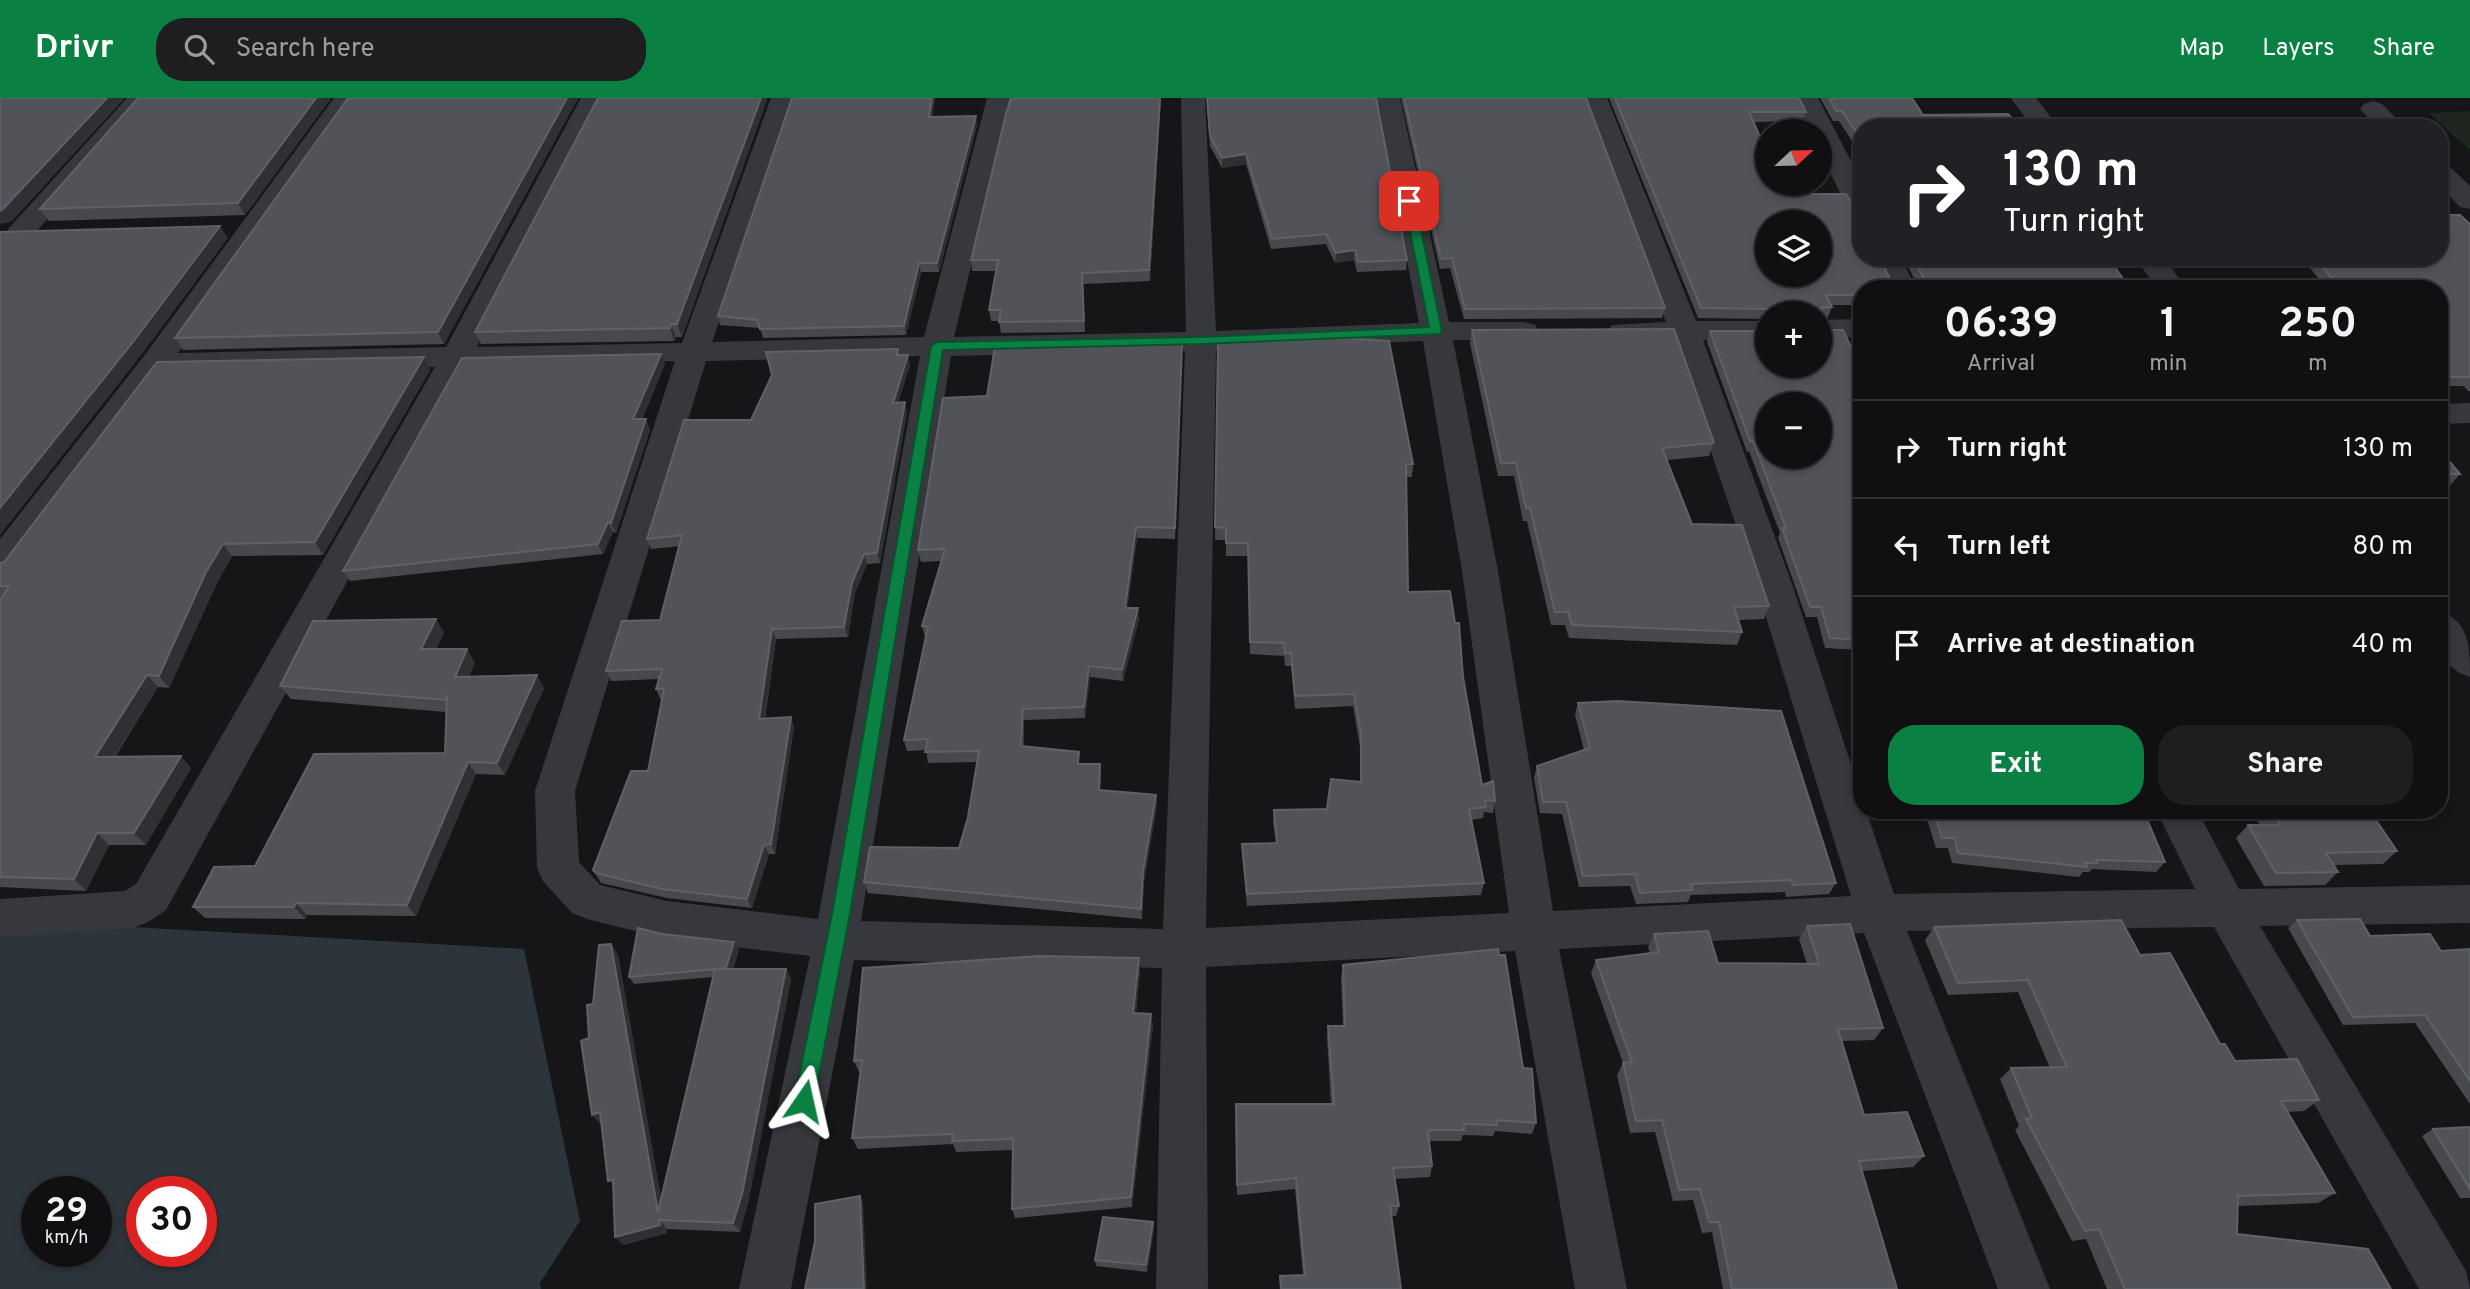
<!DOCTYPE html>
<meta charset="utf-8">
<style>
:root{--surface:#101012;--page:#1e1e20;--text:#f1f3f6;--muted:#9c9d9f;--line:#303032;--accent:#0b8043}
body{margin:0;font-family:Overpass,sans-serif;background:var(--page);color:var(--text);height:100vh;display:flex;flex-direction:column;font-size:26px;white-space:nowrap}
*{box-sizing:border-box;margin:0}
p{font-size:23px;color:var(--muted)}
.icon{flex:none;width:38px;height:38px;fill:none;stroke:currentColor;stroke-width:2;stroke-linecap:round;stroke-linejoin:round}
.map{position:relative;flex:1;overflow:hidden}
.panel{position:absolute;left:1853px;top:182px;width:595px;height:539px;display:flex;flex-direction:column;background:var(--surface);border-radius:28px;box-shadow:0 4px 10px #0003,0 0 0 2px var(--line)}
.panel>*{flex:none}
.hud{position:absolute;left:1853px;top:21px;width:595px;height:147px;border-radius:28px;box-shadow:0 4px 10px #0003,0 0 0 2px var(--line);background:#202124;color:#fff;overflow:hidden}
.needle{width:46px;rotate:68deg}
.fabs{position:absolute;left:1755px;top:21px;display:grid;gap:14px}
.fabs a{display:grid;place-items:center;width:77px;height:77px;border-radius:50%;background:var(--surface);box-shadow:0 4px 10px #0003,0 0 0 2px var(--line);font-size:35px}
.speed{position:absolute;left:21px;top:1078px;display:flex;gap:14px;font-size:35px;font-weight:700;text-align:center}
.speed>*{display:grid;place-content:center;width:91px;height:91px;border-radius:50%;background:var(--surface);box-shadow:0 4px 10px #0003,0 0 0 2px var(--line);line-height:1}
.speed small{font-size:18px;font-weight:400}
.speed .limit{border:10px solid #d22;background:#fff;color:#111}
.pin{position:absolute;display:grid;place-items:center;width:60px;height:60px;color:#fff;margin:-30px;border-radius:14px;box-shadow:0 4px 10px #0006}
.me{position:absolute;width:77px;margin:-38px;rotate:11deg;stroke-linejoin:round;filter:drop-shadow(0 0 5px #0008)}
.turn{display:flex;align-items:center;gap:24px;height:147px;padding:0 35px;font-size:32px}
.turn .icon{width:91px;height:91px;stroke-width:2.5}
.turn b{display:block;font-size:49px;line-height:60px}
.eta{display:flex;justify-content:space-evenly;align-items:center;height:119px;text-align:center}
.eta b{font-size:42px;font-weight:700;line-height:49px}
.button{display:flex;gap:14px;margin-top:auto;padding:14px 35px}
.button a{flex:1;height:80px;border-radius:28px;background:var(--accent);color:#fff;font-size:28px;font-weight:700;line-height:80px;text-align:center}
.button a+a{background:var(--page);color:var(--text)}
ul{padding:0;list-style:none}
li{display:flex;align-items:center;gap:21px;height:98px;padding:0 35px;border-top:2px solid var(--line)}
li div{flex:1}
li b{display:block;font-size:26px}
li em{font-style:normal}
header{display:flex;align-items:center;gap:42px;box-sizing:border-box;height:98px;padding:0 35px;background:var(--accent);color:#fff}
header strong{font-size:33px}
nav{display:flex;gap:38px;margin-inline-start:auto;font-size:24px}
.search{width:490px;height:63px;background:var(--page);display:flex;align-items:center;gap:18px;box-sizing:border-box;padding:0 24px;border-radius:28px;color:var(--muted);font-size:26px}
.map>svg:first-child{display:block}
.green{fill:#1e261f}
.water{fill:#2c353c;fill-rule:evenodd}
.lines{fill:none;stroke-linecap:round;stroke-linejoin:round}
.street{fill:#37383d;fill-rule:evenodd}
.wall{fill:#47494d}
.shaded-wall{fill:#2f3033}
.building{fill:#525359;stroke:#5f6168;stroke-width:2;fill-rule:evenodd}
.route{fill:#0b8043;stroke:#07532c;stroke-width:2}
</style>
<header>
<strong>Drivr</strong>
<div class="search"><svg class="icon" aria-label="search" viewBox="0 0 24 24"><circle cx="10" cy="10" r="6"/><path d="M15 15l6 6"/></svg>Search here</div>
<nav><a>Map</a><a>Layers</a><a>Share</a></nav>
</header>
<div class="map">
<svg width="2470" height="1191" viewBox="0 0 2470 1191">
<rect width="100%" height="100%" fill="#161618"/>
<path class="green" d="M2470,13V52L2429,15Z"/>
<path class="water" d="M61,825L524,851L580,1123L540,1185L541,1191H0V835ZM37,1094H96V1153H37ZM142,1094H201V1153H142Z"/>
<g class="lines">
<path class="street" d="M127,0H153L29,142L19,144L9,142L5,136L9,130Z
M334,0H359L178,255L446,249L581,0H605L477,249L682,245L771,0H795L712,244L924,239L987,0H1011L954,239L1186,234L1181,0H1205L1216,233L1419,225L1376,0H1400L1449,224H1524L1535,227L1539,233L1535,239L1524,242H1453L1498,473L1553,813L1851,798L1756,486L1673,242H1623L1612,239L1608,233L1612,227L1666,224L1583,0H1607L1696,223H1768V241L1703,242L1792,486L1862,700V712H1866L1894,796L2195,791L2156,712H2197L2239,791L2470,787V825L2260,828L2466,1173L2470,1191H2419L2214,829L1907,833L2050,1191H1998L1864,835L1559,851L1627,1191H1575L1515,853L1206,869L1208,1191H1156L1162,870L854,862L791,1191H739L810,858L667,841L587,821L572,815L543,783L537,770L535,693L675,263L466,268L166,812L148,824L133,830L0,839V801L125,793L136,786L435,269L164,274L13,475L0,479V441L144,258ZM1423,243L1462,473L1509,815L1206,830L1216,252ZM1185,253L1163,831L861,823L951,258ZM920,258L818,821L667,803L600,787L579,764L575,693L706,263Z
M1794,0H1818L1862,84V119L1852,117L1848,111L1820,54V33H1810Z
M2011,0H2036L2059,30H2033Z
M2373,3L2382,6L2406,30H2378L2360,11L2364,6Z
M2440,66L2449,68L2470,88V111L2460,109L2440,88Z
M1872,159H1900L1917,191H1887Z
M2134,159H2163L2187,191H2158Z
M1862,221V239L1820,240V222Z
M2470,305V325L2440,326V306Z
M2440,513C2470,524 2470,549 2470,579C2438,569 2437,542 2440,513Z"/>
</g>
<path class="wall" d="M138,0H331L245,117L49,123L40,111Z
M348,0H578L444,246L183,252L175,240Z
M598,0H767V2L682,239H676L674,243L481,246L475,234Z
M792,0H935L932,19L977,27L939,174H921L906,237L763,240L760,230L720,227L718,218Z
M1011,0H1161L1150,183L1083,186L1085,234L1001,235L999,223H991L989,212L996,173H972L971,162Z
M1207,0L1407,162L1406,172L1357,174L1354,162L1335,165L1326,146L1271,151L1246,66L1222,70L1210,48Z
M1401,0H1586L1665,210L1662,220L1464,221L1450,170L1440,171Z
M1609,0H1799L1806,14L1802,23L1753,24L1785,96L1891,183L1915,182L1903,159H2108L1862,191V207H1831L1832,209L1828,219L1822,220L1821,230L1862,272V552L1825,550L1817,519H1806L1778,440L1780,435L1749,353L1747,354L1707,244L1710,233L1768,268L1820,215H1768V221L1698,220Z
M1820,0H1912L1923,17L1862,30V58L1839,23H1833Z
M2449,117L2470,126V293H2468L2464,288H2440V191H2327L2306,165L2310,159H2440Z
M1472,232L1714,345L1709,358L1667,362L1692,426L1769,508L1764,521L1738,522L1742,534L1737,547L1569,540L1565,527H1551L1527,423H1523L1514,378H1498L1470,245Z
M1218,243L1413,366L1412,379H1406L1408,494L1463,579L1482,687L1495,703L1493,715L1484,714L1483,720L1472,722L1484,785L1481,797L1247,808L1242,757V746L1276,745L1273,724L1274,712L1327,711L1360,684V649L1353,608L1295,611L1291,568H1285L1284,558L1250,556L1248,458H1226V442H1215Z
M898,251L899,257L910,267L898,304L907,314L880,465L867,466L855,495L848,539L776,541L765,621L794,629L775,756H769L752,810L667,800L601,785L593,772L648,673L662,601H660L656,591L659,581L611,583L606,573L660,522L680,448L651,451L647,441L751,322Z
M1182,257L1175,441L1137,440L1127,510L1139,521L1123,583L1090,579L1085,620L1024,622V648L1080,666L1101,676L1100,692L1156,697L1157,707L1144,784L1142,821L868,795L864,784L959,750L968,719L977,664L928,665L926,652L907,653L904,642L925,540L922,528L942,463L921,464L918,452L987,298Z
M424,259L430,272L323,457L232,458L216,487L169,590L158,589L115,659L191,670L146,747H109L86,793L0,789V503L1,500H0V465Z
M665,266L642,321H646L650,332L616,435L613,434L603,456L350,483L343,473Z
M2440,352L2460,376L2445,393H2440Z
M444,534L436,551L475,564L469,579L544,590L505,677L476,676L416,818L307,817L305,821L205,820L193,809L255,768L445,655L446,614L291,601L280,588Z
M1578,605L1836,785L1829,796L1786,799L1785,794L1691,797L1688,804L1636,806L1630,788L1579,789L1562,716L1540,715L1534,680L1537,668L1584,652L1575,617Z
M1924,712H2143L2165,764L2156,774L2092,771L2089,774H2083L2079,779L1952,765L1948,750H1936Z
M2250,712H2417L2412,717L2373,718L2397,753L2383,766L2334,767L2338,774L2325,787L2264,788L2236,740L2248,727H2260Z
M2297,822L2441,853L2470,851V1006L2415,925L2343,927L2288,830Z
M1807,828L1883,930L1874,942L1841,943L1864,1017L1924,1058L1913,1069L1862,1073L1897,1191H1723L1712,1134L1702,1135L1693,1102L1673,1103L1655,1034L1630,1035L1617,977L1623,965L1591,875L1596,862L1650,855L1648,849L1654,836L1718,865L1807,866L1799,841Z
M1934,829L2140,857L2235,963L2319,1002L2304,1013L2287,1014L2335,1095L2318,1105L2238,1108L2237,1136L2391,1191H2107L2086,1141L2072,1143L2015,1032L2019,1028L2000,981L2011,970H2050L2018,894L1948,897L1925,842Z
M662,836L734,844L739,852L733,871L791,881L748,1105L740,1134L667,1131V1135L623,1147L601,1025L600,1026L589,940L593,906L611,846L618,857L661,1100L713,879L634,886L629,879Z
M1343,867L1523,970L1536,1025L1532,1036L1495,1033L1493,1038L1463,1037L1461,1043H1429L1432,1068L1430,1079L1395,1081L1399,1108L1396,1118H1391L1401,1191H1280V1178L1303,1177L1295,1091L1237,1097L1236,1006H1331L1327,939L1328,928H1343L1341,879Z
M1140,872L1136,915L1153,927L1132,1109L1015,1120L1012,1111L1013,1052L956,1054L953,1046L858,1051L852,1040L861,974H859L854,963Z
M2470,1029V1100H2460L2422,1038L2433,1031Z
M1153,1124L1154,1131L1147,1174L1096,1168L1095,1162Z"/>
<path class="shaded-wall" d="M107,0H125L11,124L0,126V113Z
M316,0H331L245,117L238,105Z
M567,0H578L444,246L438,234Z
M761,0H767V2L682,239L677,226Z
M932,0H935L931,27L929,19Z
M1160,0H1161L1150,183L1149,172Z
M976,18L977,27L939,174L937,165Z
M1246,56V66L1222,70V60Z
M220,128L228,140L142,256L0,437V410Z
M1355,152L1354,162L1335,165L1336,155Z
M919,165L921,174L906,237L904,228Z
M671,226L676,239L674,243L670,230Z
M1182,246V257L1175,441V430Z
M661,256L665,266L638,332L633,321Z
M908,257L910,267L895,315L893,305Z
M424,259L430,272L323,457L315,444Z
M905,304L907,314L880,465L877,455Z
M646,321L650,332L616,435L611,425Z
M608,424L613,434L603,456L598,446Z
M1136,429L1137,440L1126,521L1125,510Z
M223,446L232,458L216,487L169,590L159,578L206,474Z
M864,456L867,466L855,495L848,539L844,529L852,485Z
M1138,510L1139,521L1123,583L1122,572Z
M436,521L444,534L429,564L421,551Z
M772,531L776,541L763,631L759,621Z
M467,551L475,564L463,592L455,579Z
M1089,568L1090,579L1085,620L1084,609Z
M147,577L158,589L107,670L95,659Z
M537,577L544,590L505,677L497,665Z
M1023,611L1024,622L1023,659L1021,648Z
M791,619L794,629L775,756L771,746Z
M181,658L191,670L146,747L134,735Z
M468,664L476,676L416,818L407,807Z
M1100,666L1101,676L1100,703L1099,692Z
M1156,697L1157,707L1144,784L1142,821L1141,811L1143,773Z
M97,735L109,747L86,793L74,781Z
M764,747L769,756L752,810L747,801Z
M296,805L307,817L305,821L294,809Z
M734,844L739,852L731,878L726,870Z
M611,846L618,857L665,1123L658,1114Z
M1139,860L1140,872L1135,926L1133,915Z
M786,871L791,881L748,1105L740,1134L733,1125Z
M1151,916L1153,927L1132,1109L1131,1099Z
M600,1014L607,1023L600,1026L592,1017Z
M860,1098L863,1104L867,1191H864Z
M659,1122L667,1131V1135L623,1147L615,1139Z
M1153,1124L1154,1131L1147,1174L1146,1167Z"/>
<path class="building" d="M0,0H107L2,112L0,113Z
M138,0H316L238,105L40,111Z
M348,0H567L438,234L175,240Z
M598,0H761L677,226H671L670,230L475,234Z
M792,0H932L929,19L976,18L937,165H919L904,228L760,231L757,222L718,218Z
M1011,0H1160L1149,172L1082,175L1084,223L999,224L1001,212H989L998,162H971L1006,16Z
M1207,0H1376L1407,162L1358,164L1355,152L1336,155L1326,136L1272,141L1246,56L1222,60L1210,38Z
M1404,0H1586L1665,210L1465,211L1452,160L1441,161Z
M1615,0H1799L1806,14H1749L1768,57V86H1780L1785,96H1846L1854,108L1862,111V159H1879L1891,183L1924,181L1913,159H2108L2130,191H1862V197H1826L1832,209L1822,210L1821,230L1824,232H1843L1862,272V542L1830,540L1821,509H1810L1782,430H1786L1753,343H1750L1710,233H1768V268H1820V215H1774L1773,211L1701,210ZM1768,124H1820V177H1768ZM1768,306H1820V359H1768Z
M1829,0H1912L1923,17L2008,16L2020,30H1862V43L1842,13H1836Z
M2440,107L2449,117H2460L2470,126V279H2440V191H2341L2314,159H2440Z
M220,128L133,244L0,410V134Z
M1674,231L1714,345L1662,350L1692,426L1742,427L1769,508L1734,509L1742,534L1572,527L1568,514H1555L1530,410H1526L1516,365H1501L1472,232Z
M1342,240L1389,243L1413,366H1406L1408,494L1450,493L1455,525H1459L1463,579L1482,687L1493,683L1495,703L1485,702L1486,709L1469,711L1484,785L1247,796L1242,746L1277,745L1274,712L1327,711L1331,681L1361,684V636L1354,596L1295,598L1291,555H1285L1284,545L1250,544L1248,445H1226V430L1215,429L1218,243Z
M1182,246L1175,430L1136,429L1125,510H1138L1122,572L1089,568L1084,609L1023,611L1021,648L1079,654L1078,666H1100L1099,692L1156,697L1143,773L1141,811L864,784L870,749L959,750L968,719L979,653L925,654L928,641L904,642L928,529L922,528L945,451L918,452L943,300L987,298L995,248Z
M898,251L897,257H908L893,305L905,304L877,455L864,456L852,485L844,529L772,531L759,621L791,619L771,746L764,747L747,801L662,791L596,775L593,772L631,673H648L664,591H656L662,571L606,573L622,523L660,522L682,437L647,441L684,322H751L772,277L766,254Z
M661,256L633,321H646L611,425L608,424L598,446L343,473L462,260Z
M424,259L315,444L223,446L206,474L159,578L147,577L95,659L181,658L134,735H97L74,781L0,779V503L9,488H0V465L4,464L157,264Z
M2440,352L2460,376H2440Z
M436,521L421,551H467L455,579L537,577L497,665L468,664L407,807L296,805L294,809H193L214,769L255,768L314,656L445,655L447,597L445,602L280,588L313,523Z
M1618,603L1781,613L1836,785L1793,787L1791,782L1691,786L1693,792L1640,795L1635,776L1583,778L1566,704H1543L1537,668L1590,650L1578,605Z
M1933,712H2143L2165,764L2096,762L2097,765H2085L2087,769L1958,755L1955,740H1942Z
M2271,712H2369L2397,753L2326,755L2338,774L2276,775L2248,727H2280Z
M2360,821L2370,838L2430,836L2441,853L2470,851V983L2425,917L2353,919L2297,822Z
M2121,822L2140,857L2170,855L2220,946H2225L2235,963L2297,961L2319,1002L2281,1003L2335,1095L2238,1098L2237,1136L2368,1151L2391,1191H2125L2099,1131L2085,1133L2026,1021L2032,1020L2011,970L2067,969L2028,882L1958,885L1934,829Z
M1850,826L1883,930L1838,931L1864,1017L1907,1014L1924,1058L1859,1063L1897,1191H1732L1719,1124H1709L1700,1091L1679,1092L1662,1022L1636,1023L1623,965L1632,964L1596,862L1659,854L1654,836L1708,833L1718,865L1819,866L1807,828Z
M638,830L662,836L734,844L726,870L629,879Z
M611,846L658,1114L715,871H786L742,1096L733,1125L659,1122L660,1127L615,1139L613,1082L608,1083L600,1014L592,1017L581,943L589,940L587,907L593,906L599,847Z
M1498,851L1499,857H1505L1523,970L1532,971L1536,1025L1496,1022L1497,1027L1464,1026V1032H1431L1428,1033L1432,1068L1393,1070L1399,1108H1390L1401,1191H1281L1280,1178L1305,1177L1296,1080L1237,1087L1236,1006H1334L1328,928H1345L1343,867Z
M1040,858L1139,860L1133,915L1151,916L1131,1099L1012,1111L1013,1041L952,1043L953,1036L852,1040L862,962L854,963L863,870Z
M2470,1029V1091L2433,1031Z
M860,1098L864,1191H805L815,1143V1106Z
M1103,1119L1153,1124L1146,1167L1095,1162Z"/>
<path class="route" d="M1409,100L1415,103L1442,233L1440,236L1201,246L943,252L850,816L814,1003L811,1010L804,1012L797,1010L794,1003L832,816L931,248L937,244L1201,239L1429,229L1404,103Z"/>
</svg>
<div class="fabs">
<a><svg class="needle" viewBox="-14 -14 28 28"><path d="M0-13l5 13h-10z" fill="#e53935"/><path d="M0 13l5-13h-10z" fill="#9c9d9f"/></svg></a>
<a><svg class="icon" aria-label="layers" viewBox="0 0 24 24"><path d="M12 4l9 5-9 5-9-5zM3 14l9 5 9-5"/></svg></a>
<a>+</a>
<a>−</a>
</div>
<div class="speed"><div>29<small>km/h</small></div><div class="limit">30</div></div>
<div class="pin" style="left:1409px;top:103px;background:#d93025"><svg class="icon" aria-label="arrive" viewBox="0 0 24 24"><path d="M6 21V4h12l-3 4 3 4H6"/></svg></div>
<svg class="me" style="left:804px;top:1003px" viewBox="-20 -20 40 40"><path d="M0-17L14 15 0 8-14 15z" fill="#0b8043" stroke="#fff" stroke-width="4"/></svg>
<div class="hud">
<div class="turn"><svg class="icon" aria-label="right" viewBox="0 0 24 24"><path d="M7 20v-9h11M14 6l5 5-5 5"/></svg><div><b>130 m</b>Turn right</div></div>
</div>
<section class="panel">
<div class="eta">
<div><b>06:39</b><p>Arrival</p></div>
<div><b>1</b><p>min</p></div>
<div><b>250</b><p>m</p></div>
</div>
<ul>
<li><svg class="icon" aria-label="right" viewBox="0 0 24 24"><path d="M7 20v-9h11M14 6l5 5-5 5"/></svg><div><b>Turn right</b></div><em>130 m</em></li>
<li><svg class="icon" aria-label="left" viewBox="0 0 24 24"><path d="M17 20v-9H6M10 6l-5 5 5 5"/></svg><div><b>Turn left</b></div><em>80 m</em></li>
<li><svg class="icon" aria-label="arrive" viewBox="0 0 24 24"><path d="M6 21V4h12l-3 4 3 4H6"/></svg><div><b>Arrive at destination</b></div><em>40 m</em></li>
</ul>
<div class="button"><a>Exit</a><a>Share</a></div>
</section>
</div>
